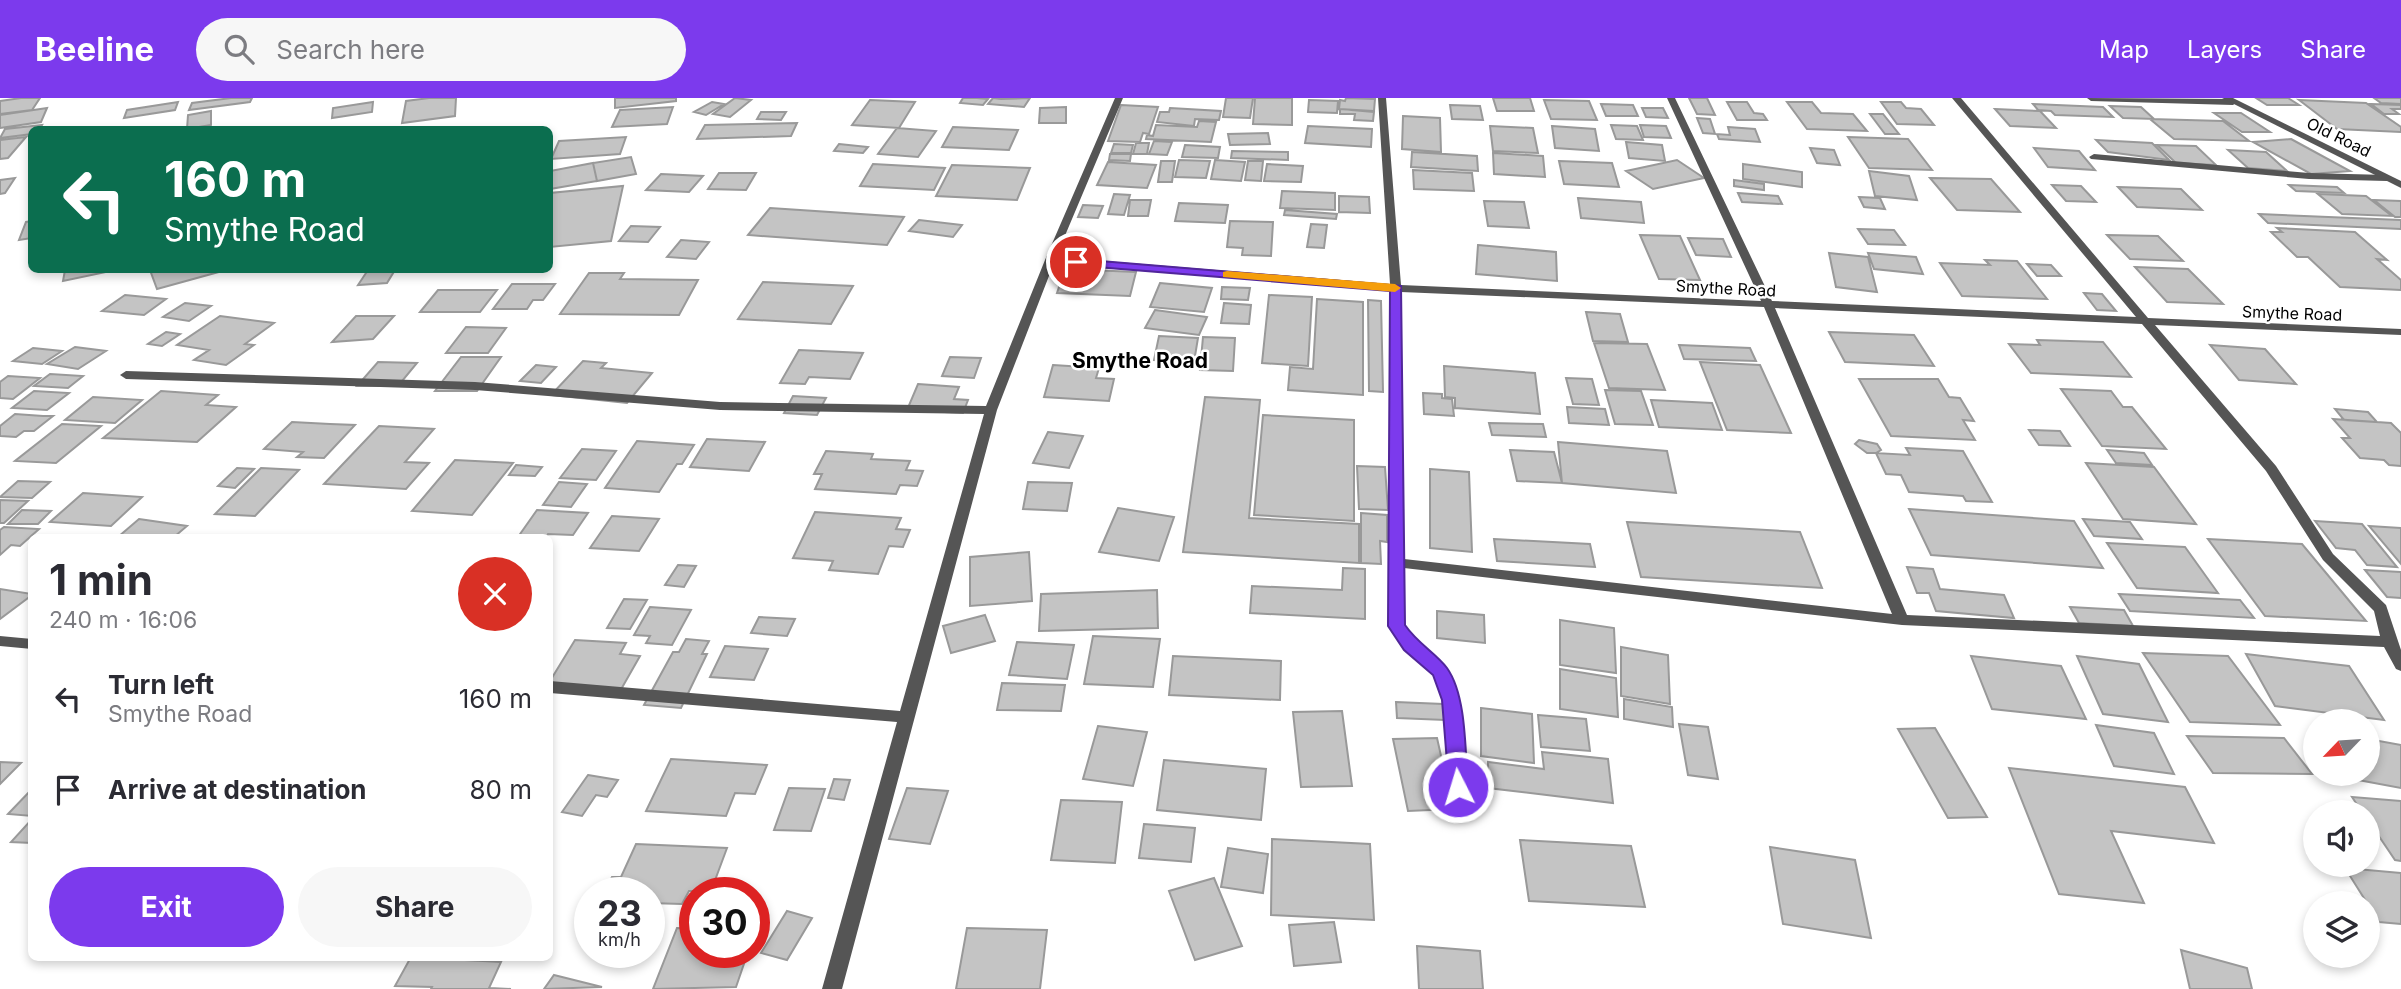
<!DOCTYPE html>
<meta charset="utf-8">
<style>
:root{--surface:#fff;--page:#f7f7f7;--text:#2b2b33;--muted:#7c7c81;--accent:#7c3aed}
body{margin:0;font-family:Inter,sans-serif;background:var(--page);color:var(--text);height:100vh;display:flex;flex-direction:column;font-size:26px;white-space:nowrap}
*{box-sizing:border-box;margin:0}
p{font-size:23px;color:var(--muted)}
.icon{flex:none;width:38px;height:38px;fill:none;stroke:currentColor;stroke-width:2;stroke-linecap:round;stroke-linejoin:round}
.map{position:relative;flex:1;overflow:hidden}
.panel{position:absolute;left:28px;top:436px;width:525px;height:427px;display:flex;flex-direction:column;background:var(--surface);border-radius:10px;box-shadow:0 4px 10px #0003}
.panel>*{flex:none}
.banner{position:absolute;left:28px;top:28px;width:525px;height:147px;border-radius:10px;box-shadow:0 4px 10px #0003;background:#0b6e4f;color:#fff;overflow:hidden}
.needle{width:46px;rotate:245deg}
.controls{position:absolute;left:2303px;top:611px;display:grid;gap:14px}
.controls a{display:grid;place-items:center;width:77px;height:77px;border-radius:50%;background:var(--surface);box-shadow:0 4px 10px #0003;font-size:35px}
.speed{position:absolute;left:574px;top:779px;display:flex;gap:14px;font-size:35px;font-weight:700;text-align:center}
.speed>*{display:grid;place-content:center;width:91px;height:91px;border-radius:50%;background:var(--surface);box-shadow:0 4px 10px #0003;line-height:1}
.speed small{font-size:18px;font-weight:400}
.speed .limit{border:10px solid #d22;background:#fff;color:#111}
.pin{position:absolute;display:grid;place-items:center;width:60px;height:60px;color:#fff;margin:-30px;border:4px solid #fff;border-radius:50%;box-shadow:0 2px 7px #0007}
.me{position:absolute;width:77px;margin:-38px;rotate:355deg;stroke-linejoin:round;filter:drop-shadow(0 0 5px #0008)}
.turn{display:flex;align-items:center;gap:24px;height:147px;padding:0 21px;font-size:32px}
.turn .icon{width:91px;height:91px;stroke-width:2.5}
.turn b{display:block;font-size:49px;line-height:60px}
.round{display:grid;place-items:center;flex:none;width:74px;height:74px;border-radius:37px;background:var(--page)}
.head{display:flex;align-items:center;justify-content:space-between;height:119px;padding:0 21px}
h1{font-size:42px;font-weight:700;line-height:52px}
.button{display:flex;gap:14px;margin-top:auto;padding:14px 21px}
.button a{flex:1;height:80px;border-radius:42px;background:var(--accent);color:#fff;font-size:28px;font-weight:700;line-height:80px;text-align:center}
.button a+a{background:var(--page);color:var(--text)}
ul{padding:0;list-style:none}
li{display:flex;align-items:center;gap:21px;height:91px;padding:0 21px}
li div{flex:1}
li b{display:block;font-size:26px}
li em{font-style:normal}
header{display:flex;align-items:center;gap:42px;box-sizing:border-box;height:98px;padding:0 35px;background:var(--accent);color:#fff}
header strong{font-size:33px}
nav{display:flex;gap:38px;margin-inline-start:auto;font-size:24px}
.search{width:490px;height:63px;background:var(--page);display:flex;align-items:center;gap:18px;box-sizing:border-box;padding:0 24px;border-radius:38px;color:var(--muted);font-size:26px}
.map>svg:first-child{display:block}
.building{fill:#c4c4c4;stroke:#999;stroke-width:2}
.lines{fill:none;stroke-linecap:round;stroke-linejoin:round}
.minor{fill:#555;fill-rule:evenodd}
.tertiary{fill:#555;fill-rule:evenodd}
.route{fill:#7c3aed;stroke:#51269a;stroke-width:2}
.slow{fill:#f59e0b}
.labels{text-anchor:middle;stroke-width:5;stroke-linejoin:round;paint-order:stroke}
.far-street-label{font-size:16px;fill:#000;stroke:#fff}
.neighbourhood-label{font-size:21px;font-weight:bold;fill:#000;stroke:#fff}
</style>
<header>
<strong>Beeline</strong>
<div class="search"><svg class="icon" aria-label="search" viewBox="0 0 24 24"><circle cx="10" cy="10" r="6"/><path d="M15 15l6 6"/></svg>Search here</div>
<nav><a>Map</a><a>Layers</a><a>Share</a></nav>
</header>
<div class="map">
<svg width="2401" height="891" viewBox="0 0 2401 891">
<rect width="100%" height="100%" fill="#fff"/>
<path class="building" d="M21,0H40L32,12L0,16V3Z
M231,0H252L250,4L189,12L192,5Z
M429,0H456L455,18L402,25L406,3Z
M615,0H676V3L615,10Z
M735,0L751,2L730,19L713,16Z
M963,0H977L988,1L983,7L960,5Z
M993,0L1001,1L1030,0L1024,9L988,6Z
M1226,0H1253L1250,20L1223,19Z
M1255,0H1292V27L1253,26Z
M1346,0L1375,1L1374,13L1339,11L1340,2L1345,3Z
M1493,0H1530L1534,13H1497Z
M1689,0H1707L1715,17L1697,16Z
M2256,0H2288L2299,7H2267Z
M2374,0H2401V6L2381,5Z
M870,2L915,4L899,30L852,27Z
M1309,2L1338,3L1337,15L1308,14Z
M1544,2L1589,3L1597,22L1551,21Z
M2299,2L2366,5L2401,29V34L2337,31Z
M178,4L175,12L124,20L127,12Z
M373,4L372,14L332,20L333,10Z
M712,4L724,6L706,17L694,14Z
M1727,4H1747L1754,15L1763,16L1767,22H1737Z
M1787,4H1812L1821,15L1853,16L1867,33L1807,31Z
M1881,4H1901L1906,10L1921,11L1934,27L1897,26Z
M1601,6L1633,7L1638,18H1606Z
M2033,6L2103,9L2113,19L2055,17L2051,13L2038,12Z
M2371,6L2401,7V11H2392L2399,16H2384Z
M1121,7L1158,9L1149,36L1143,35L1140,44L1108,43Z
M1450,7L1480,8L1483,22L1452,21Z
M2110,8L2141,9L2154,21L2123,20Z
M673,9L667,26L612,29L620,12Z
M1066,9V25H1039L1040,10Z
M47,10L41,24L0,30V17Z
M1170,10L1221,13L1219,22L1195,21L1194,28L1157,24L1160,14H1169Z
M1642,10H1663L1668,20L1646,19Z
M1340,11L1374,14L1373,23L1354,22L1355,16H1340Z
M1995,11L2040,13L2056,30L2010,28Z
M211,13V27L187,31L188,17Z
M761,14H786L781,22L757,21Z
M2214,15H2241L2270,34H2242Z
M1870,16H1883L1899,36H1885Z
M1403,18L1440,20L1441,54L1402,51Z
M1697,20L1710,21L1715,36L1703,35Z
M2150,21L2223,23L2249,43L2174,41Z
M1199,23L1216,24L1211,44L1146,41L1147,37L1153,38L1156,27L1197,29Z
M797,25L791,38L697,41L705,27Z
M42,27L39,32H32V36L0,40L5,31Z
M1611,27L1637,28L1643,42L1616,41Z
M1640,27L1666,28L1671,40L1644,39Z
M1308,28L1372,31L1371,49L1305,45Z
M1490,28L1533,30L1538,55L1493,53Z
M1552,28L1595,31L1599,53L1555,50Z
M953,29L1018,32L1009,52L942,49Z
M1728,29L1755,31L1760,44L1719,41L1717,36L1730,37Z
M897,30L936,33L918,59L878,56Z
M1268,35L1270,46L1230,47L1228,36Z
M26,39L8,60L0,61V42Z
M626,39L620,56L551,61L559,43Z
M1848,39L1908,41L1932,72L1869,70Z
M2291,41L2350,73L2311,76L2253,44Z
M2096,42L2152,45L2169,62L2108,54Z
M1154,43L1172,44L1167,57L1149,56Z
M1626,44L1662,47L1665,63L1629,60Z
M1136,45H1149L1147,56H1133Z
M839,46L868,49L863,55L834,53Z
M1114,46L1133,47L1131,55H1111Z
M1185,47L1220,49L1218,60L1182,59Z
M2157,47L2196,48L2216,67L2176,65Z
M1810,50L1834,52L1840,67L1817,65Z
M2034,50L2079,53L2095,72L2048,69Z
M2228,52L2266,54L2287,73L2248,70Z
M1232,53L1288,54V62L1231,60Z
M1412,54L1477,58L1478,73L1411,69Z
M1493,55L1543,58L1545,79L1494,76Z
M1110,56H1131L1130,63L1109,62Z
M631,59L636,76L597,83L593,65Z
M1179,62L1210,63L1206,80L1175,79Z
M1215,62L1245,64L1241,83L1211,81Z
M1677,62L1704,80L1653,91L1626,73Z
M1161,63H1175L1172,84H1158Z
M1248,63H1263L1261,83L1245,82Z
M1559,63L1612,65L1619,89L1564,86Z
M1108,64L1156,67L1147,90L1097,87Z
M593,65L597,83L550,91V73Z
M873,66L945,70L934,92L860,88Z
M1267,66L1303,68L1301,84L1264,83Z
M1743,66L1802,74V89L1743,81Z
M952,67L1030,70L1017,102L936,98Z
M1413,72L1472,75L1474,93L1414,91Z
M1869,73L1909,78L1917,102L1875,98Z
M719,75H756L746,92L708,91Z
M661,76L703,78L689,94L646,92Z
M15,80L5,95L0,96V82Z
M1930,80L1991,81L2020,114L1957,112Z
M1734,82L1764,86V92L1734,88Z
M2052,87L2081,88L2096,104L2066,103Z
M2289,87L2337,89L2344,95L2296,93Z
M623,88L611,143L550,149V95Z
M2118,89L2181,91L2202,112L2137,109Z
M1282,93L1335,95V112L1280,110Z
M1738,95L1778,98L1782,106L1742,104Z
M1114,96L1130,97L1124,117L1108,116Z
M2318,96L2366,98L2392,118L2342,116Z
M1339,98L1369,99L1370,115L1339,114Z
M1859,99L1880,100L1885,111L1864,109Z
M1578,100L1641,104L1644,125L1581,120Z
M1130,102H1151L1148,118H1128Z
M2374,102L2401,103V119H2395Z
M1484,103L1524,104L1529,130L1488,128Z
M1179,105L1228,107L1225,125L1175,123Z
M1083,107L1103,108L1098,120L1078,119Z
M770,110L904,119L887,147L748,137Z
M1285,112L1337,116L1336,121L1284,117Z
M2259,116L2401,122V131L2268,125Z
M919,122L962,127L953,139L909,133Z
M32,123V140L19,142L26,124Z
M1230,123L1273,124L1271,158L1242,157L1243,150L1227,149Z
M1311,126L1327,127L1324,150L1307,149Z
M631,128L660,129L648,144L619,143Z
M2277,130L2355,134L2387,162L2377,161L2401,182V192L2340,189L2308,159H2297L2271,134H2282Z
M1858,131L1894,132L1905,147L1868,146Z
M1640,137L1680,138L1700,182L1659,181Z
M2107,137L2158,138L2183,163L2130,161Z
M1688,140L1723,141L1731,159L1696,157Z
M681,142L709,144L696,161L667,159Z
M1478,147L1556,154L1557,183L1476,176Z
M1829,155L1868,159L1877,194L1836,189Z
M1868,155L1916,159L1923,176L1874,171Z
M1985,162L2017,163L2047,201L1962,198L1940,165L1990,167Z
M2027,166L2051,167L2061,178H2037Z
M2135,169L2188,171L2223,206L2167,204Z
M1065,171L1136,174L1130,198L1057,195Z
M65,172H106V174L63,183Z
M150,172H226L157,191Z
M368,172H395L387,185L358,187Z
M589,175H624L620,181L698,182L679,217L560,216Z
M763,184L853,188L831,226L738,221Z
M1160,185L1212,190L1204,214L1150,209Z
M512,186H555L543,202H533L527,211H493Z
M1222,189L1250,190L1248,202L1221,201Z
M438,192H497L480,214H420Z
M2084,195L2102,196L2116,213L2097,212Z
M125,197L166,201L144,217L102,213Z
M1269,197L1312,199L1308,268L1262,265Z
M1317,201L1363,204V297L1288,292L1290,269L1313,271Z
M1368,202L1381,203L1383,294L1369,293Z
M185,205L211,208L189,223L163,219Z
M1224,205L1251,207L1249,226L1221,225Z
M1155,212L1207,219L1199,237L1145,230Z
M1586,214L1620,216L1628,244L1593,243Z
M220,218L274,225L245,246L254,247L226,267L194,262L209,252L177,247Z
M356,218H394L373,241L332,244Z
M466,229L506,230L488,255H446Z
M166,234L180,236L162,248L148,246Z
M1829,234L1914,237L1934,268L1845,264Z
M1159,238L1198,240L1194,264L1154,262Z
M1203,239L1235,240L1233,273L1200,272Z
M2037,242L2103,244L2131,279L2031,275L2009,246L2040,247Z
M1594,245L1647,246L1665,292L1609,290Z
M1679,247L1750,250L1756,263L1684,261Z
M2210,247L2265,251L2296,286L2239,282Z
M75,249L106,253L78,271L47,266Z
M33,250L62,253L42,266L13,263Z
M799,252L863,255L850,281L809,279L805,286L780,285Z
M461,259H501L477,293H435Z
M950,259L981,260L974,280L942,278Z
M583,263L606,265L601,270L652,275L627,305L551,297Z
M378,264L417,265L398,288H357Z
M1700,264L1760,267L1791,335L1727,332Z
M536,267L556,269L541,285L520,283Z
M1053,267L1099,270L1096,280L1114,281L1109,303L1044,299Z
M1444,268L1535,275L1540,316L1455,310V300L1445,299Z
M50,276L83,278L68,290L34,288Z
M8,278L40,280L13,301L0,300V284Z
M1566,280L1592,281L1599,307L1573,306Z
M1859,281H1938L1949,299L1960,300L1974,323L1963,322L1975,342L1891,338Z
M918,286L959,289L954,301L968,302L963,315L907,312Z
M2061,291L2111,293L2123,309H2132L2166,351L2102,348Z
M1605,292L1641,293L1653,327L1615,326Z
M34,293L69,295L47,312L12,310Z
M161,293L218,297L206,307L236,309L197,344L103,340Z
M1423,295L1442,296V300L1452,301L1454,318L1424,316Z
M793,298L826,300L817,317L784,315Z
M93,299L142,302L115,325L65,322Z
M1205,299L1260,302L1249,420L1359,426V465L1183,454Z
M1651,302L1712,305L1722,332L1659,329Z
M1567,309L1605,311L1609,327L1569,325Z
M2335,311L2368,314L2377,324L2344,322Z
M15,316L43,318H53L34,333H24L16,339L0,338V328Z
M1263,317L1354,322V423L1254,417Z
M2333,321L2391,325L2401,335V368L2389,367L2384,362L2360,360L2342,340H2350Z
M292,324L330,326L355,327L324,360L297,359L303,354L264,351Z
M1489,325L1543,326L1546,339L1492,337Z
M62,326L101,328L56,365L15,363Z
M379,328L434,331L405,364L429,365L406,391L324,386Z
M2029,332L2060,333L2070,348L2039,347Z
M1048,334L1083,338L1069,370L1033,365Z
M707,341L765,344L749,373L690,369Z
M1859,342L1877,346L1881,352L1876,355H1867L1855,346Z
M637,343L694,347L682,366H677L659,394L605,390Z
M1558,344L1667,353L1676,395L1562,385Z
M1906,350L1963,353L1992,404L1966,403L1963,398L1909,394L1901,377L1886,376L1876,355L1910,357Z
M582,351L616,353L596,382L560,380Z
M1510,352L1554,354L1562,385L1517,383Z
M2107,352L2144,355L2152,367L2116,365Z
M826,353L873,356L871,361L910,363L906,372L923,373L917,388L900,387L896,396L815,391L822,376H814Z
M455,362L513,365L472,417L412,413Z
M2086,365L2154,369L2196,426L2123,421Z
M516,367L542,369L535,378L509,377Z
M1357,368L1385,369L1388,412L1359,411Z
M237,370L254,371L235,390L218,388Z
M261,370L299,372L255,418L215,416Z
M1430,371L1469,374L1472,454L1430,450Z
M18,383L50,384L32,400L0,399Z
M559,384L587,386L571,409L543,407Z
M1028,384L1072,385L1067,413L1023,411Z
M83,395L142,399L111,428L50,424Z
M0,402L28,403L4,425H0Z
M1118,410L1174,419L1159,463L1099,454Z
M1909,411L2074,423L2103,470L1931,457Z
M22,412L51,413L38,426H8Z
M537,412L588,415L573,437L548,436L546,439H518Z
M815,414L901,420L896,431L910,432L903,449L889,448L878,476L829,472L833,463L793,460Z
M1361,415L1387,417V444L1380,443L1381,466L1361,465Z
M612,418L659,421L639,453L590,450Z
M139,421L187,428L174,439H118Z
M2083,421L2130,424L2142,441L2094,438Z
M2315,423L2362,426L2397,469L2367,467L2355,452L2336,450Z
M1627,424L1800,434L1822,490L1641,479Z
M2369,428L2401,430V466Z
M4,429L39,431L20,448L11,447L0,457V432Z
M1494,441L1590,446L1595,469L1497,463Z
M2208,441L2302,446L2366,523L2265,518Z
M2107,445L2185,449L2218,495L2137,490Z
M1029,454L1032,503L970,508V459Z
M678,467L696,468L684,489L665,487Z
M1907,469L1933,471L1940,491L2004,497L2014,520L1936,513L1929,495H1917Z
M1343,470L1365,471V521L1250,515L1252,488L1342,492Z
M2365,472L2401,474V500L2387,499Z
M0,491L32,496V497L0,521Z
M1157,492L1158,530L1039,533L1041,496Z
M2119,496L2240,502L2254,520L2130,513Z
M624,501L647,502L630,531L607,530Z
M650,509L691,512L672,547L646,545L650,538L634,537Z
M2070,509L2124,512L2133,528L2079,525Z
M1437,513L1484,517L1485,545L1437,540Z
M985,517L995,543L951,555L943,528Z
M759,519L795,521L787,538L751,535Z
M1560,522L1614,530L1616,575L1560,567Z
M1093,538L1160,541L1153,589L1084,586Z
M686,541L709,543L702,556H707L681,610L644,607L673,554H679Z
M575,542L626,545L620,556L640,558L619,595L550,590V583Z
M1017,544L1074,547L1067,581L1009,577Z
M725,548L768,551L754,582L710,579Z
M1621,549L1668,557L1670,606L1621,598Z
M2143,555L2228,558L2280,627L2190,624Z
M2246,556L2349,568L2384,622L2275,608Z
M1173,558L1281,563L1280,602L1169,597Z
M1971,558L2061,568L2086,621L1992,611Z
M2077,558L2139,566L2168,624L2103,616Z
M1560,571L1616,580L1618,619L1560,611Z
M1002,585L1065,587L1061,613L997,612Z
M1624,601L1672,609L1673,629L1624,621Z
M1396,604L1443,606L1445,622L1397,620Z
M1481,610L1532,616L1534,665L1481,658Z
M1342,613L1352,688L1301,689L1293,614Z
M1538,617L1586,621L1590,653L1541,649Z
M1679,626L1708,629L1718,681L1688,677Z
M2096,627L2154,635L2174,676L2114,668Z
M1098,628L1147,634L1133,688L1083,681Z
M1935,630L1987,719L1948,720L1898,631Z
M2187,638L2284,640L2312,676L2213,675Z
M1437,640L1453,711L1408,713L1393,641Z
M2368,641L2401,647V690L2337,678L2336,676H2368Z
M1542,654L1608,661L1613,705L1488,690V664L1544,671Z
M671,661L767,667L755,696L735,695L726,718L646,713Z
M1164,662L1266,671L1261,722L1157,712Z
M0,664L21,665L0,686Z
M2009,670L2185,689L2214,745L2111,733L2144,805L2059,796Z
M588,677L618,682L607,699L596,697L582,718L562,714Z
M834,681L850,682L844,702L828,700Z
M789,690L825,691L811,733L774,732Z
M907,690L948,693L930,746L889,741Z
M32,691V718L8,716Z
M2352,699L2401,703V763L2395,762L2368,722V714H2362Z
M1061,702L1122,704L1115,765L1051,762Z
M32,721V745L11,744Z
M1144,726L1195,730L1191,764L1139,760Z
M1272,741L1370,746L1374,822L1271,817Z
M1520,742L1631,748L1645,809L1529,803Z
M636,746L727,750L711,793H689L682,806L649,805V794H605L612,779H621Z
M1770,749L1855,762L1871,840L1783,826Z
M1228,750L1268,756L1263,795L1221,789Z
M2345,770L2401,775V826L2379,824Z
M1214,780L1242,848L1195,862L1169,793Z
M787,813L812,820L787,862L761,855Z
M1334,824L1341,864L1294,868L1289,827Z
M677,830L695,831V854H748L736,889L653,891Z
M967,830L1047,832L1040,891H956Z
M1417,848L1480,853L1483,891H1419Z
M2181,852L2247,870L2252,891H2190Z
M411,859L501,864L489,890L511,891H431L432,889L395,888Z
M554,877L602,889L544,891Z"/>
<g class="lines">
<path class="minor" d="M1115,0H1123L1056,159L1390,186L1378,0H1386L1401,187L1761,203L1667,0H1675L1772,203L2136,219L1952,0H1961L2148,220L2401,231V237L2155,227L2276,368L2333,456L2386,507L2401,552V573L2396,571L2384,549L1902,527L1404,470V528L1415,544L1445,570L1459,602L1466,689L1464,694L1458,696L1452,694L1450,689L1443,602L1433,577L1405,552L1390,528L1391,193L1054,165L997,312L842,891H822L897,624L550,595V583L900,613L984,316L720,312L475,292L126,281L120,277L126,273L475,284L720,304L986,308L1045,162ZM1401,194L1764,209L1892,516L1404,461ZM1775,210L2142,226L2266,373L2323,462L2374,513L2380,538L1907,517Z
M2087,0L2233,1L2237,4L2233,7L2091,3Z
M2094,56L2309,75L2387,77L2392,80L2387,83L2309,81L2091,61L2089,59Z
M0,538L32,541V551L0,548Z"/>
<path class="tertiary" d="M2222,0H2233L2401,83V90Z"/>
</g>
<path class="route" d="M1076,161L1401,188L1405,527C1418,546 1436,555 1447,570C1467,598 1465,655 1468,689L1465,694L1458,696L1452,694L1449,689L1442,602L1433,577L1404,552L1388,528L1390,193L1072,167V162Z"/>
<path class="slow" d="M1227,173L1395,186L1401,190L1395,194L1223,179V174Z"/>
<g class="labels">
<g class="far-street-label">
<text transform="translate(2339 39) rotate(26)" y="6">Old Road</text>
<text transform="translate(1726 190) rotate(3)" y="6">Smythe Road</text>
<text transform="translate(2292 215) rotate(2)" y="6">Smythe Road</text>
</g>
<g class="neighbourhood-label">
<text x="1140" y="270">Smythe Road</text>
</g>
</g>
</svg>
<div class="controls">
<a><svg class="needle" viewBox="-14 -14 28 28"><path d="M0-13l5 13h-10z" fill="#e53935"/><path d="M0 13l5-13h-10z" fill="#7c7c81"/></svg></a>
<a><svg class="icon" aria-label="sound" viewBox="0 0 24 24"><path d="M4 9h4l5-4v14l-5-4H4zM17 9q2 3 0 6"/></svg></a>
<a><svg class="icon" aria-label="layers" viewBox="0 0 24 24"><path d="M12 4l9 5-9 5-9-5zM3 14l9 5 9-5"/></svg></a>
</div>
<div class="speed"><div>23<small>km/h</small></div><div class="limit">30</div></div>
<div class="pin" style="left:1076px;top:164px;background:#d93025"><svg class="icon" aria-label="arrive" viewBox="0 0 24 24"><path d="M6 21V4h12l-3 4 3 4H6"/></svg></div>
<svg class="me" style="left:1458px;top:689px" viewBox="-20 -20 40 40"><circle r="17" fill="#7c3aed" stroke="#fff" stroke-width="3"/><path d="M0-11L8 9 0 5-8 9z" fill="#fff"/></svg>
<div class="banner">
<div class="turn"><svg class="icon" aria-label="left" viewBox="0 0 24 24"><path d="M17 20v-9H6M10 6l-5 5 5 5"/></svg><div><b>160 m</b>Smythe Road</div></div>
</div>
<section class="panel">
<div class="head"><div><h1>1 min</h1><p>240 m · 16:06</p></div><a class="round" style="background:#d93025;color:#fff"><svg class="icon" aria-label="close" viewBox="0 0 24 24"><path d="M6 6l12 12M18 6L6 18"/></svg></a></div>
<ul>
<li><svg class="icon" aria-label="left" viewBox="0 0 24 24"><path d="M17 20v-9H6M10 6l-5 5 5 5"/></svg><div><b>Turn left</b><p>Smythe Road</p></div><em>160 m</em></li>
<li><svg class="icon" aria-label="arrive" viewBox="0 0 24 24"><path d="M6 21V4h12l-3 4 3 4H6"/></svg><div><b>Arrive at destination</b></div><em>80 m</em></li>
</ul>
<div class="button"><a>Exit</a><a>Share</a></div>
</section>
</div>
